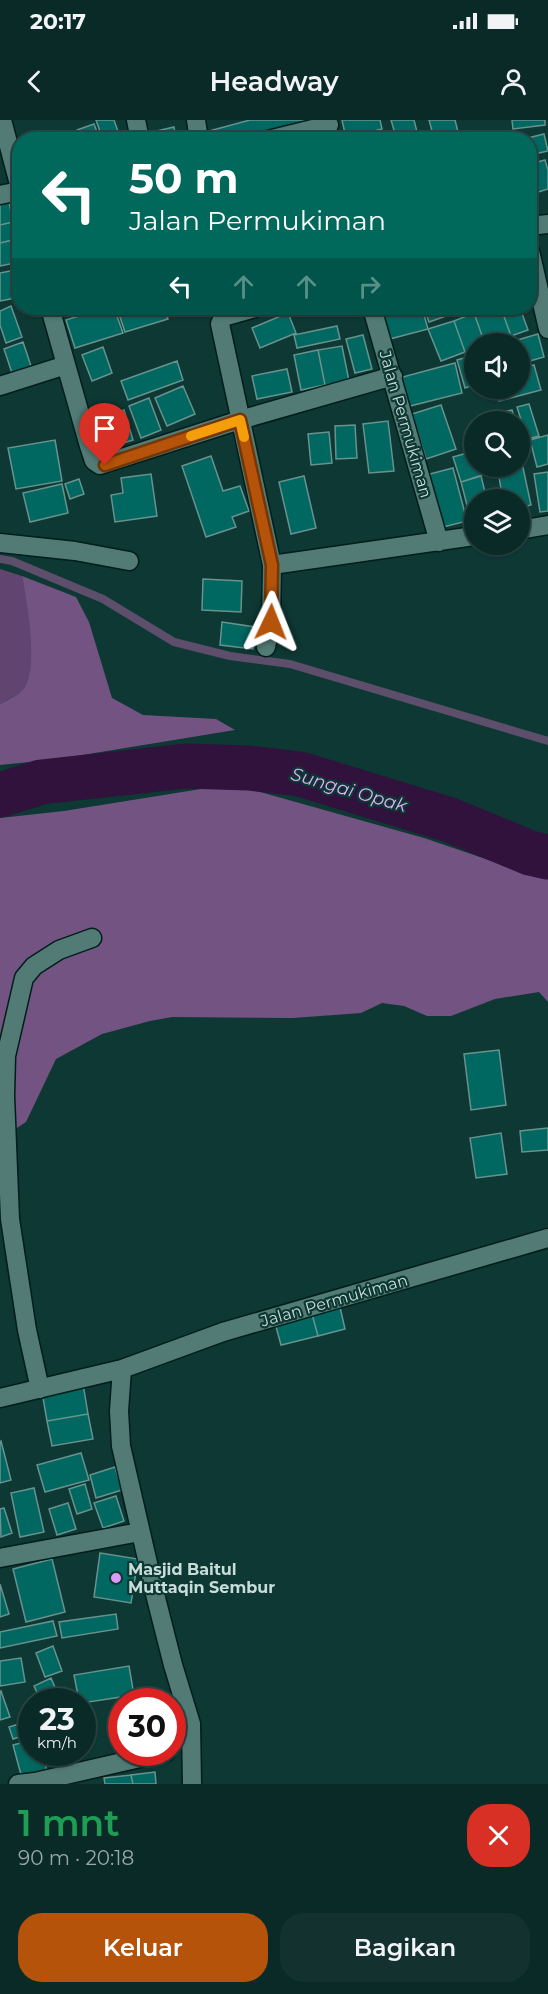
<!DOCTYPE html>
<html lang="id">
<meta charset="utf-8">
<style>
:root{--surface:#0a2a27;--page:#13322f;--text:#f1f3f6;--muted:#99a7a7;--line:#2a4644;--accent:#b45309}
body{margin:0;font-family:Montserrat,sans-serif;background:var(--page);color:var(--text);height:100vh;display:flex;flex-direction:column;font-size:22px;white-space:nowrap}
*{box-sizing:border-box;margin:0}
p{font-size:20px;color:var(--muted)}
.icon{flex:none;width:33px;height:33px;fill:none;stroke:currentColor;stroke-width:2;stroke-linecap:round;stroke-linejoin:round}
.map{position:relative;height:1664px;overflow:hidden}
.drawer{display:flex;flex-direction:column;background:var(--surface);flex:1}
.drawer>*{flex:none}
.hud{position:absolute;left:12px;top:12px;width:525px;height:183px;border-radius:24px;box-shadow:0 2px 4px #0004,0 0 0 2px var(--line);background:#00695c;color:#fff;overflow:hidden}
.buttons{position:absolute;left:464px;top:213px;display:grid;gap:12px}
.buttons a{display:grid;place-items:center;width:66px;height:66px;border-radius:50%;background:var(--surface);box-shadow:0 2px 4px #0004,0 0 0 2px var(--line);font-size:30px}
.speed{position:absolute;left:18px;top:1568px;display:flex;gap:12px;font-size:30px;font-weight:700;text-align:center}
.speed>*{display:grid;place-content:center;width:78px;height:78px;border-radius:50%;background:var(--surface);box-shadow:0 2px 4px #0004,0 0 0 2px var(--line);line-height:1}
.speed small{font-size:15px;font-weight:400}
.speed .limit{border:9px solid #d22;background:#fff;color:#111}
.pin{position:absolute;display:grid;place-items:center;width:51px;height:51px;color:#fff;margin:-62px -26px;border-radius:50% 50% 50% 0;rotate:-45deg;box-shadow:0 0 6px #0007}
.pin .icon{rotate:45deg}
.me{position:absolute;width:66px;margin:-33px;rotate:2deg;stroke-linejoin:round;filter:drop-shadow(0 0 4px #0008)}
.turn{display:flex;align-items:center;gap:21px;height:126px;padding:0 18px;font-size:27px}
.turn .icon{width:78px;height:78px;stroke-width:2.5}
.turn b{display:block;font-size:42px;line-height:51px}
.lanes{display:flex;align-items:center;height:57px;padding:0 18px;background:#0003;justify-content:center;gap:30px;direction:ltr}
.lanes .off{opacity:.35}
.round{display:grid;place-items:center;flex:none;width:63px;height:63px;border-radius:24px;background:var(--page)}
.overview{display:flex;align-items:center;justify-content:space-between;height:102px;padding:0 18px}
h1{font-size:36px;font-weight:600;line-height:45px;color:#1e9e55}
.button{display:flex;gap:12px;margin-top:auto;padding:12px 18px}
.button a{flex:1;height:69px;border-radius:24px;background:var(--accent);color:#fff;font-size:24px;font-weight:600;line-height:69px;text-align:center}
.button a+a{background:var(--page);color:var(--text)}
.status{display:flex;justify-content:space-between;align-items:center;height:42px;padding:0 30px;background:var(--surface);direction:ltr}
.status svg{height:16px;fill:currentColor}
header{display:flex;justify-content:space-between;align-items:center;height:78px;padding:0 18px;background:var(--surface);font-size:27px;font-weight:600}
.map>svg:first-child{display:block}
.green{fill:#61446f}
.forest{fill:#735382}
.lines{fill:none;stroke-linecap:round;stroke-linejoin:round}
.stream{stroke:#5d4f6b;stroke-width:8}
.river{stroke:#30123c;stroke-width:45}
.building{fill:#006861;stroke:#68928d;stroke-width:1.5}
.minor-casing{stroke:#001e1b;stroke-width:21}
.minor{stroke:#527b76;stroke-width:18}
.route-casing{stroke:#753606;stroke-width:15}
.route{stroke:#b45309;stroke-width:10}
.slow{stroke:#f59e0b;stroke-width:10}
.poi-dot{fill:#da9af7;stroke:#0e3834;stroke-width:2}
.labels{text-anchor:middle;stroke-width:4.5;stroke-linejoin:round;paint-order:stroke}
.street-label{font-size:16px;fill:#c7ddda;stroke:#0e3834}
.poi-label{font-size:16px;font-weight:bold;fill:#c7ddda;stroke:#0e3834;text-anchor:start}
.water-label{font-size:18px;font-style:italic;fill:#e1aff8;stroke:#0e3834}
</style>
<div class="status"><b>20:17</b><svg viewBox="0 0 49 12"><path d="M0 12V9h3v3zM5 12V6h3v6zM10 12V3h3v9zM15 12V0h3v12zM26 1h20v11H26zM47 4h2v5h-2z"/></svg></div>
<header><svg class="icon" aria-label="back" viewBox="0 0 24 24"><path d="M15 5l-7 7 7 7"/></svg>Headway<svg class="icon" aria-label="person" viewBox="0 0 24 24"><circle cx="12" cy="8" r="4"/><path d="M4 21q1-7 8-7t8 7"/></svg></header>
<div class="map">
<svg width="548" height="1664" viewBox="0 0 548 1664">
<rect width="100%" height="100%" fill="#0e3834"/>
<path class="green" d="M0,449L22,456C28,483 41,546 24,568C18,576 8,580 0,584Z"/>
<path class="forest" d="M22,456L76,477L89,502L112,578L143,595L216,599L235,610L58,639L0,645V584C8,580 18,576 24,568C39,548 27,481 22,456Z
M232,664L424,718L518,750L548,749V882L539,872L495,879L451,896H427L404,886L382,883L361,893L293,898L172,897L150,901L102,914L56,939L26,1002L6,1015L0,1012V698L64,691Z"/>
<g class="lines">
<path class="stream" d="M0,439L12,441L103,479L174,522L230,536L290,544L548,621"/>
<path class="river" d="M0,675L41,662L186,646L248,648L300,654L450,700L530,733L548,737"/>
</g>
<path class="building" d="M96,0H114L121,20H103Z
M250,0H310L236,20H212L209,11Z
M342,0H380L382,9L346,18Z
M391,0H414L419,20H397Z
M429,0H455L458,12L434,18Z
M512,0H545V5L513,9Z
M94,4L100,20H80L77,10Z
M174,7L176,20H149L148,13Z
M544,14L548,31L530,35V20H520Z
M545,40L548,50V69L535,73L530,53V44Z
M9,82L13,102L0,105V84Z
M13,102L17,119L0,123V105Z
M17,119L20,142L0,146V123Z
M20,149V188H25L18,189L16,178L0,181V153Z
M11,186L22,217L6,223L0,205V191Z
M104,188H114L123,213L75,228L66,200Z
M117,188H164L168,199L125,212Z
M411,188H422L428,209L386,220L378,196Z
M424,188H469L429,202Z
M489,188H501L511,216L485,224L474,193Z
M501,188H520L528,210L511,216Z
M288,193L296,213L260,228L252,208Z
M474,193L485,224H474V229L465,232L454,201Z
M454,201L465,232L441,241L428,209Z
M337,206L340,219L297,228L294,215Z
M538,214L544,237L519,244V224H504Z
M363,215L372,249L355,253L346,219Z
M23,222L31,246L12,253L4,229Z
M342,226L349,261L325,265L318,230Z
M103,227L112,253L92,261L82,235Z
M318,230L325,265L301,270L294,235Z
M474,235V265L465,268L457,240Z
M177,241L183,260L128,280L121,261Z
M455,243L462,273L406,287L399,258Z
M534,245L541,270L499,281L496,268H519V249Z
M287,249L292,272L257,279L252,256Z
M183,266L195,294L167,306L155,278Z
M149,278L161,310L141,318L129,286Z
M529,284L539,316L527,319L517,287Z
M441,285L456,329L426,339L412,294Z
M124,290L133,320L107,328L98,298Z
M512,290L516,302H498L496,294Z
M388,301L394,351L369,353L363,304Z
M355,305L357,338L336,339L335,306Z
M329,312L332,343L311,345L308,314Z
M548,315V344L537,347L530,320Z
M55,320L62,361L16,369L8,328Z
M519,329L531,385L519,388V380H503L497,346H519Z
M474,331V346H489L491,352L461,362L453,337Z
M211,336L223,371L240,366L249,391L232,397L236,407L206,417L182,346Z
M453,348L467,401L439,408L426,355Z
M548,352V391L540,392L534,354Z
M151,354L157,396L115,402L111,375L123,373L121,358Z
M304,356L316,408L291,414L279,362Z
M481,356L487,380H474V388L468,389L461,362Z
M79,359L84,374L70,379L65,364Z
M62,364L68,393L30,402L23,373Z
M203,459L242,461L241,492L202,490Z
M222,502L255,507L253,529L220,525Z
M499,930L506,985L471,990L464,934Z
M548,1008V1030L522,1032L520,1011Z
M501,1013L507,1054L476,1058L470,1018Z
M340,1187L345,1209L318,1216L312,1194Z
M312,1194L318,1216L281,1225L275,1203Z
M83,1264L88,1294L47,1301L42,1272Z
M88,1294L93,1319L52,1326L47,1301Z
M1,1321L11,1360L0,1363V1322Z
M81,1333L89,1360L45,1372L37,1345Z
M115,1347L122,1370L96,1378L90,1355Z
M85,1364L92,1389L77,1394L69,1369Z
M34,1368L44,1412L20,1417L11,1373Z
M116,1376L124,1401L103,1408L94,1383Z
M68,1383L76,1409L57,1415L49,1389Z
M4,1388L12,1413L1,1417L0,1389Z
M100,1433L138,1439L131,1483L94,1477Z
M52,1439L65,1492L26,1502L13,1449Z
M0,1464L9,1494L0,1497Z
M116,1494L118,1509L62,1518L59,1502Z
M53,1501L57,1516L0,1528V1512Z
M53,1526L62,1551L45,1557L36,1533Z
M21,1538L25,1562L0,1566V1541Z
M129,1546L134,1575L82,1583V1581H79L74,1555Z
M51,1558L61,1581H41L34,1566Z
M1,1571L10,1597L0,1600V1572Z
M32,1600V1613L13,1619L9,1607Z
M32,1620V1632H42L48,1655L23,1662L13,1625Z
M49,1632H72L76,1647L55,1653Z
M155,1652L156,1664H133L131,1655Z
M131,1655L133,1664H105L104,1658Z"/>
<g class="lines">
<g class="minor-casing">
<path id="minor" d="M2,0L20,68
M136,0L140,20
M196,0L199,20
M268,20L329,5
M0,75L20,71
M530,106L548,104
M530,131L548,209
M50,188L89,326L94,341L100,345L240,300L393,256
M255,188L223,197L220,204L272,445L271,502L266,527
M372,188L439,422
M0,266L66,245
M519,410L548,405
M0,423L75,431L129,441
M272,445L474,416
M122,1249L119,1291L121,1326L156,1478L173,1545L191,1604L192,1664
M40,1269L27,1210L10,1099L5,976L6,936L24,858L34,846L59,830L92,818
M0,1278L122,1249L223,1212L548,1118
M0,1438L140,1412
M18,1664L35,1662L166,1632"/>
</g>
<use href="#minor" class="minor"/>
</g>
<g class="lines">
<g class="route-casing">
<path id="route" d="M105,345L240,300L272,445L271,502"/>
</g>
<use href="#route" class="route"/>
<path class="slow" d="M191,316L240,300L244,317"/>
</g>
<circle class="poi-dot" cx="116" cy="1458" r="6"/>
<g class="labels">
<g class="street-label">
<text transform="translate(406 304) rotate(74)" y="6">Jalan Permukiman</text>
<text transform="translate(334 1180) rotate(-16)" y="6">Jalan Permukiman</text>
</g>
<g class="poi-label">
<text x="128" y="1455">Masjid Baitul<tspan x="128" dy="18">Muttaqin Sembur</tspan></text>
</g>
<g class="water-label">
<text transform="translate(349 670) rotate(16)" y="6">Sungai Opak</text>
</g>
</g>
</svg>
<div class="buttons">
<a><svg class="icon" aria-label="sound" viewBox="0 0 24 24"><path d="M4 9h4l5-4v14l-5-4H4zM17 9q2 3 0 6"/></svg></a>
<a><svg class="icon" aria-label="search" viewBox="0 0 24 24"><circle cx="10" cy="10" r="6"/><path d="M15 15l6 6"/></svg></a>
<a><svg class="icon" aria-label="layers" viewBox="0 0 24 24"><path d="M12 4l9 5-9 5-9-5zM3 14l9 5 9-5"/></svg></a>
</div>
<div class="speed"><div>23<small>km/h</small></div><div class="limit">30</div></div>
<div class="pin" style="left:105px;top:345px;background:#d93025"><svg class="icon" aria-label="arrive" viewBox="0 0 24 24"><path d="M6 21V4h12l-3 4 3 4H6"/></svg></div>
<svg class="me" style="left:271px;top:502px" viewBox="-20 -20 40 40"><path d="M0-17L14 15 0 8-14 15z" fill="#b45309" stroke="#fff" stroke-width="4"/></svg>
<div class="hud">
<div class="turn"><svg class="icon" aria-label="left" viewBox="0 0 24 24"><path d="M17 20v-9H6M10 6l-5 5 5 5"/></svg><div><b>50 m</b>Jalan Permukiman</div></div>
<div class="lanes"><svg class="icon" aria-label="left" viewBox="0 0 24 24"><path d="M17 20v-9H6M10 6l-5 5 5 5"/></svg><svg class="icon off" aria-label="ahead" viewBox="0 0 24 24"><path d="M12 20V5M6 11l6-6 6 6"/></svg><svg class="icon off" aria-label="ahead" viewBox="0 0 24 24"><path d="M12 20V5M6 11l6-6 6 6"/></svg><svg class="icon off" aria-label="right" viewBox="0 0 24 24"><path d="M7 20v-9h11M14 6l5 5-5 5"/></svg></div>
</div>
</div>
<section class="drawer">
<div class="overview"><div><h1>1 mnt</h1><p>90 m · 20:18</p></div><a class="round" style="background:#d93025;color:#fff"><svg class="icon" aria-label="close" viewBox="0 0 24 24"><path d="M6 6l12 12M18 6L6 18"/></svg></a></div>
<div class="button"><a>Keluar</a><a>Bagikan</a></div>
</section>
